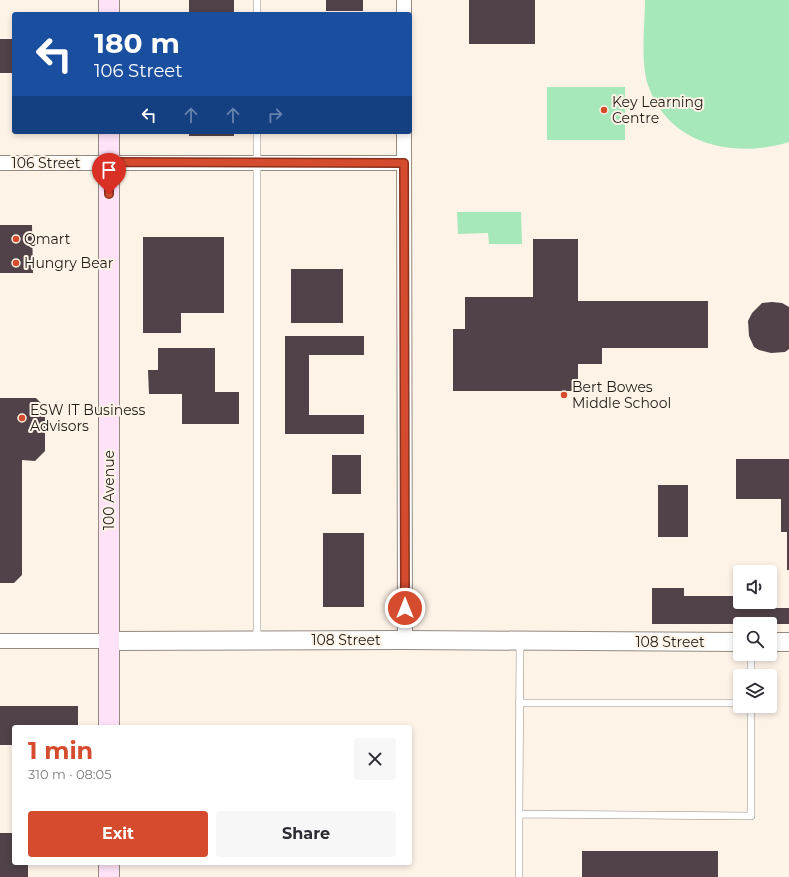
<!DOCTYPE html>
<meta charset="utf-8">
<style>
:root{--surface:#fff;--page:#f7f7f7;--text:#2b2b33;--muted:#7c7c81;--accent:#d54b2d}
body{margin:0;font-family:Montserrat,sans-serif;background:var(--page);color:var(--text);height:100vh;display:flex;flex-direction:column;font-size:15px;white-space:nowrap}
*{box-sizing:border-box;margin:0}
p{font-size:13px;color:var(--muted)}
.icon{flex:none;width:22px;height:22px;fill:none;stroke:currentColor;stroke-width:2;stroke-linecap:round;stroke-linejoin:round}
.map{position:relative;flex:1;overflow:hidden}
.side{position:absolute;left:12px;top:725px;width:400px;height:140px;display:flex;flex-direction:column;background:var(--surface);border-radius:4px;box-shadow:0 2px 6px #0003}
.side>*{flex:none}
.guide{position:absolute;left:12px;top:12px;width:400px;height:122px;border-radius:4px;box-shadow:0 2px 6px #0003;background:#1a4fa0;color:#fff;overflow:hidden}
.buttons{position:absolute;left:733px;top:565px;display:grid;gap:8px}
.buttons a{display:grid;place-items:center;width:44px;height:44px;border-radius:4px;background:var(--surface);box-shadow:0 2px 6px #0003;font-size:20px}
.pin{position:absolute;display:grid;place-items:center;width:34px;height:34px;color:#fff;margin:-41px -17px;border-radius:50% 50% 50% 0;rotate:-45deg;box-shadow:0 0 4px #0007}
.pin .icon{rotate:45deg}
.me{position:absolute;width:44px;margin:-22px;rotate:0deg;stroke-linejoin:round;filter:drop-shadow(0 0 3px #0008)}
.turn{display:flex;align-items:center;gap:14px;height:84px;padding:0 16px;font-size:18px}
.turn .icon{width:52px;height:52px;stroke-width:2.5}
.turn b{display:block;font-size:28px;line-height:34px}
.lanes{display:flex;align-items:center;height:38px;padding:0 16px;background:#0003;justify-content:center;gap:20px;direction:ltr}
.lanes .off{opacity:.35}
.round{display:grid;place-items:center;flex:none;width:42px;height:42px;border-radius:4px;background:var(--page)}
.head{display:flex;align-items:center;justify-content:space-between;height:68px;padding:0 16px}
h1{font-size:24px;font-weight:700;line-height:30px;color:var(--accent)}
.action{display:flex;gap:8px;margin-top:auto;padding:8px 16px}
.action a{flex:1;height:46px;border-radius:4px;background:var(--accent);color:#fff;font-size:16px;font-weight:700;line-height:46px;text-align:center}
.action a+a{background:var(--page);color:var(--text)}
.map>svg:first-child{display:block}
.green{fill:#a7e8bb}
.building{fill:#504248}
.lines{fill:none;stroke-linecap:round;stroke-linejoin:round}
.service-casing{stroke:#948a7f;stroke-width:8}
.minor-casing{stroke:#948a7f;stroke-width:16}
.tertiary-casing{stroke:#948a7f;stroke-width:20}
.secondary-casing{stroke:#948a7f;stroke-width:22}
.service{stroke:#fff;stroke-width:7}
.minor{stroke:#fff;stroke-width:14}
.tertiary{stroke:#fff;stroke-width:18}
.secondary{stroke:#fee2f7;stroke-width:20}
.route-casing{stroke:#8a311d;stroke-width:10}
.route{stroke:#d54b2d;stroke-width:7}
.poi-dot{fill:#d54b2d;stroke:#fef3e7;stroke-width:1.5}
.labels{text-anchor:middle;stroke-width:4;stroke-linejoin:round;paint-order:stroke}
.poi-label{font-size:14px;fill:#1f1b17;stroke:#fef3e7;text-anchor:start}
.street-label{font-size:14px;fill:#1f1b17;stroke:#fef3e7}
</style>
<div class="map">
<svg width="789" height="877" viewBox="0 0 789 877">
<rect width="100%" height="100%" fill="#fef3e7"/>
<path class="green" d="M645,0H789V142C734,159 668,145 648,85C640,61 645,25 645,0Z
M547,87H625V140H547Z
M457,212H521L522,244H489L488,233L458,234Z"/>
<path class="building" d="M189,0H234V14H189Z
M326,0H363V11H326Z
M469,0H535V44H469Z
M0,39H14V73H0Z
M189,132H234V136H189Z
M0,225H32L33,273H0Z
M143,237H224V313H181V333H143Z
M533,239H578V301H708V348H602V364H578V391H453V329H465V297H533Z
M291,269H343V323H291Z
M772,302L782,303L789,307V349L785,352L771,353L759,350L754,347L749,336L748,321L752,313L762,303Z
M285,336H364V355H309V415H364V434H285Z
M158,348H215V392H239V424H182V394H149L148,370H158Z
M0,398H36L45,407V451L35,461L22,460V575L14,583H0Z
M332,455H361V494H332Z
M736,459H789V570H787V532H781V499H736Z
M658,485H688V537H658Z
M323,533H364V607H323Z
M652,588H684V596H740V602H750V608H789V624H652Z
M0,706H78V727H14V745H0Z
M0,833H14V863H28V877H0Z
M582,851H718V877H582Z"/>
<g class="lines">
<g class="service-casing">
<path id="service" d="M257,14V0
M257,640V132
M520,641L519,814L751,816V706
M751,676V654
M519,703H740
M519,814V877"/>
</g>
<g class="minor-casing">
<path id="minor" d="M404,14V0
M404,132L405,640
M0,163H404
M0,641H109"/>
</g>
<g class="tertiary-casing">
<path id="tertiary" d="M109,641L405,640L740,642
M770,642H789"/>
</g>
<g class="secondary-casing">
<path id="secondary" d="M109,14V0
M109,132V727
M109,863V877"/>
</g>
<use href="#service" class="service"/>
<use href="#minor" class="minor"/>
<use href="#tertiary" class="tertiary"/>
<use href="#secondary" class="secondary"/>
</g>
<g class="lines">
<g class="route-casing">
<path id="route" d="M109,194V162L404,163L405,608"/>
</g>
<use href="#route" class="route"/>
</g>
<g class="poi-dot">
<circle cx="604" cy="110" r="4"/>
<circle cx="16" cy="239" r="4"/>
<circle cx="16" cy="263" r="4"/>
<circle cx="564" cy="395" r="4"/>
<circle cx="22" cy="418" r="4"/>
</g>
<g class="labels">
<g class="poi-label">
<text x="612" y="107">Key Learning<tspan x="612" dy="16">Centre</tspan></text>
<text x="24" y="244">Qmart</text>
<text x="24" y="268">Hungry Bear</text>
<text x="572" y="392">Bert Bowes<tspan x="572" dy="16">Middle School</tspan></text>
<text x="30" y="415">ESW IT Business<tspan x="30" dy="16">Advisors</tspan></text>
</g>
<g class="street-label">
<text x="46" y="168">106 Street</text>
<text transform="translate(109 490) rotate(-90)" y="5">100 Avenue</text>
<text x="346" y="645">108 Street</text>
<text x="670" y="647">108 Street</text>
</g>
</g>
</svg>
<div class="buttons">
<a><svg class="icon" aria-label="sound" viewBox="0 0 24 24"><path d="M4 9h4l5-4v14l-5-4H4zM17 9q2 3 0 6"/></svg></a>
<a><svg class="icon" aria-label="search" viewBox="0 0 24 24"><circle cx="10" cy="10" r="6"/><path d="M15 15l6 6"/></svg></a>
<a><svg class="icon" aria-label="layers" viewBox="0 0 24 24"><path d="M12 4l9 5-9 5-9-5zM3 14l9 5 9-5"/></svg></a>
</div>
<div class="pin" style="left:109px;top:194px;background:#d93025"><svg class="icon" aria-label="arrive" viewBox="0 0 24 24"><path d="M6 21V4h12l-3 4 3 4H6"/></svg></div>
<svg class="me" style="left:405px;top:608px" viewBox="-20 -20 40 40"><circle r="17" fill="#d54b2d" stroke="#fff" stroke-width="3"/><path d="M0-11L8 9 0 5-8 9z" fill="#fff"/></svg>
<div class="guide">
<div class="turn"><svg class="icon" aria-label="left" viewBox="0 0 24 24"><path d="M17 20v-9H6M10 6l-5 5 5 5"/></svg><div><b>180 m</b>106 Street</div></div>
<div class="lanes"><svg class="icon" aria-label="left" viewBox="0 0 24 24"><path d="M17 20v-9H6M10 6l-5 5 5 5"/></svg><svg class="icon off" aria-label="ahead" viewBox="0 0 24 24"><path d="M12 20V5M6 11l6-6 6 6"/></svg><svg class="icon off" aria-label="ahead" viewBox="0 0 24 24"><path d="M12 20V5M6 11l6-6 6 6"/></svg><svg class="icon off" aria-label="right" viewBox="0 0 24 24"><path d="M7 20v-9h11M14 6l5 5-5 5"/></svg></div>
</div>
<section class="side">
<div class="head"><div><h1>1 min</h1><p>310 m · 08:05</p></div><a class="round"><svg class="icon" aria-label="close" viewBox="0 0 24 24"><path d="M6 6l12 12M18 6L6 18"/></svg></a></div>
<div class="action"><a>Exit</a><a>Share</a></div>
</section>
</div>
